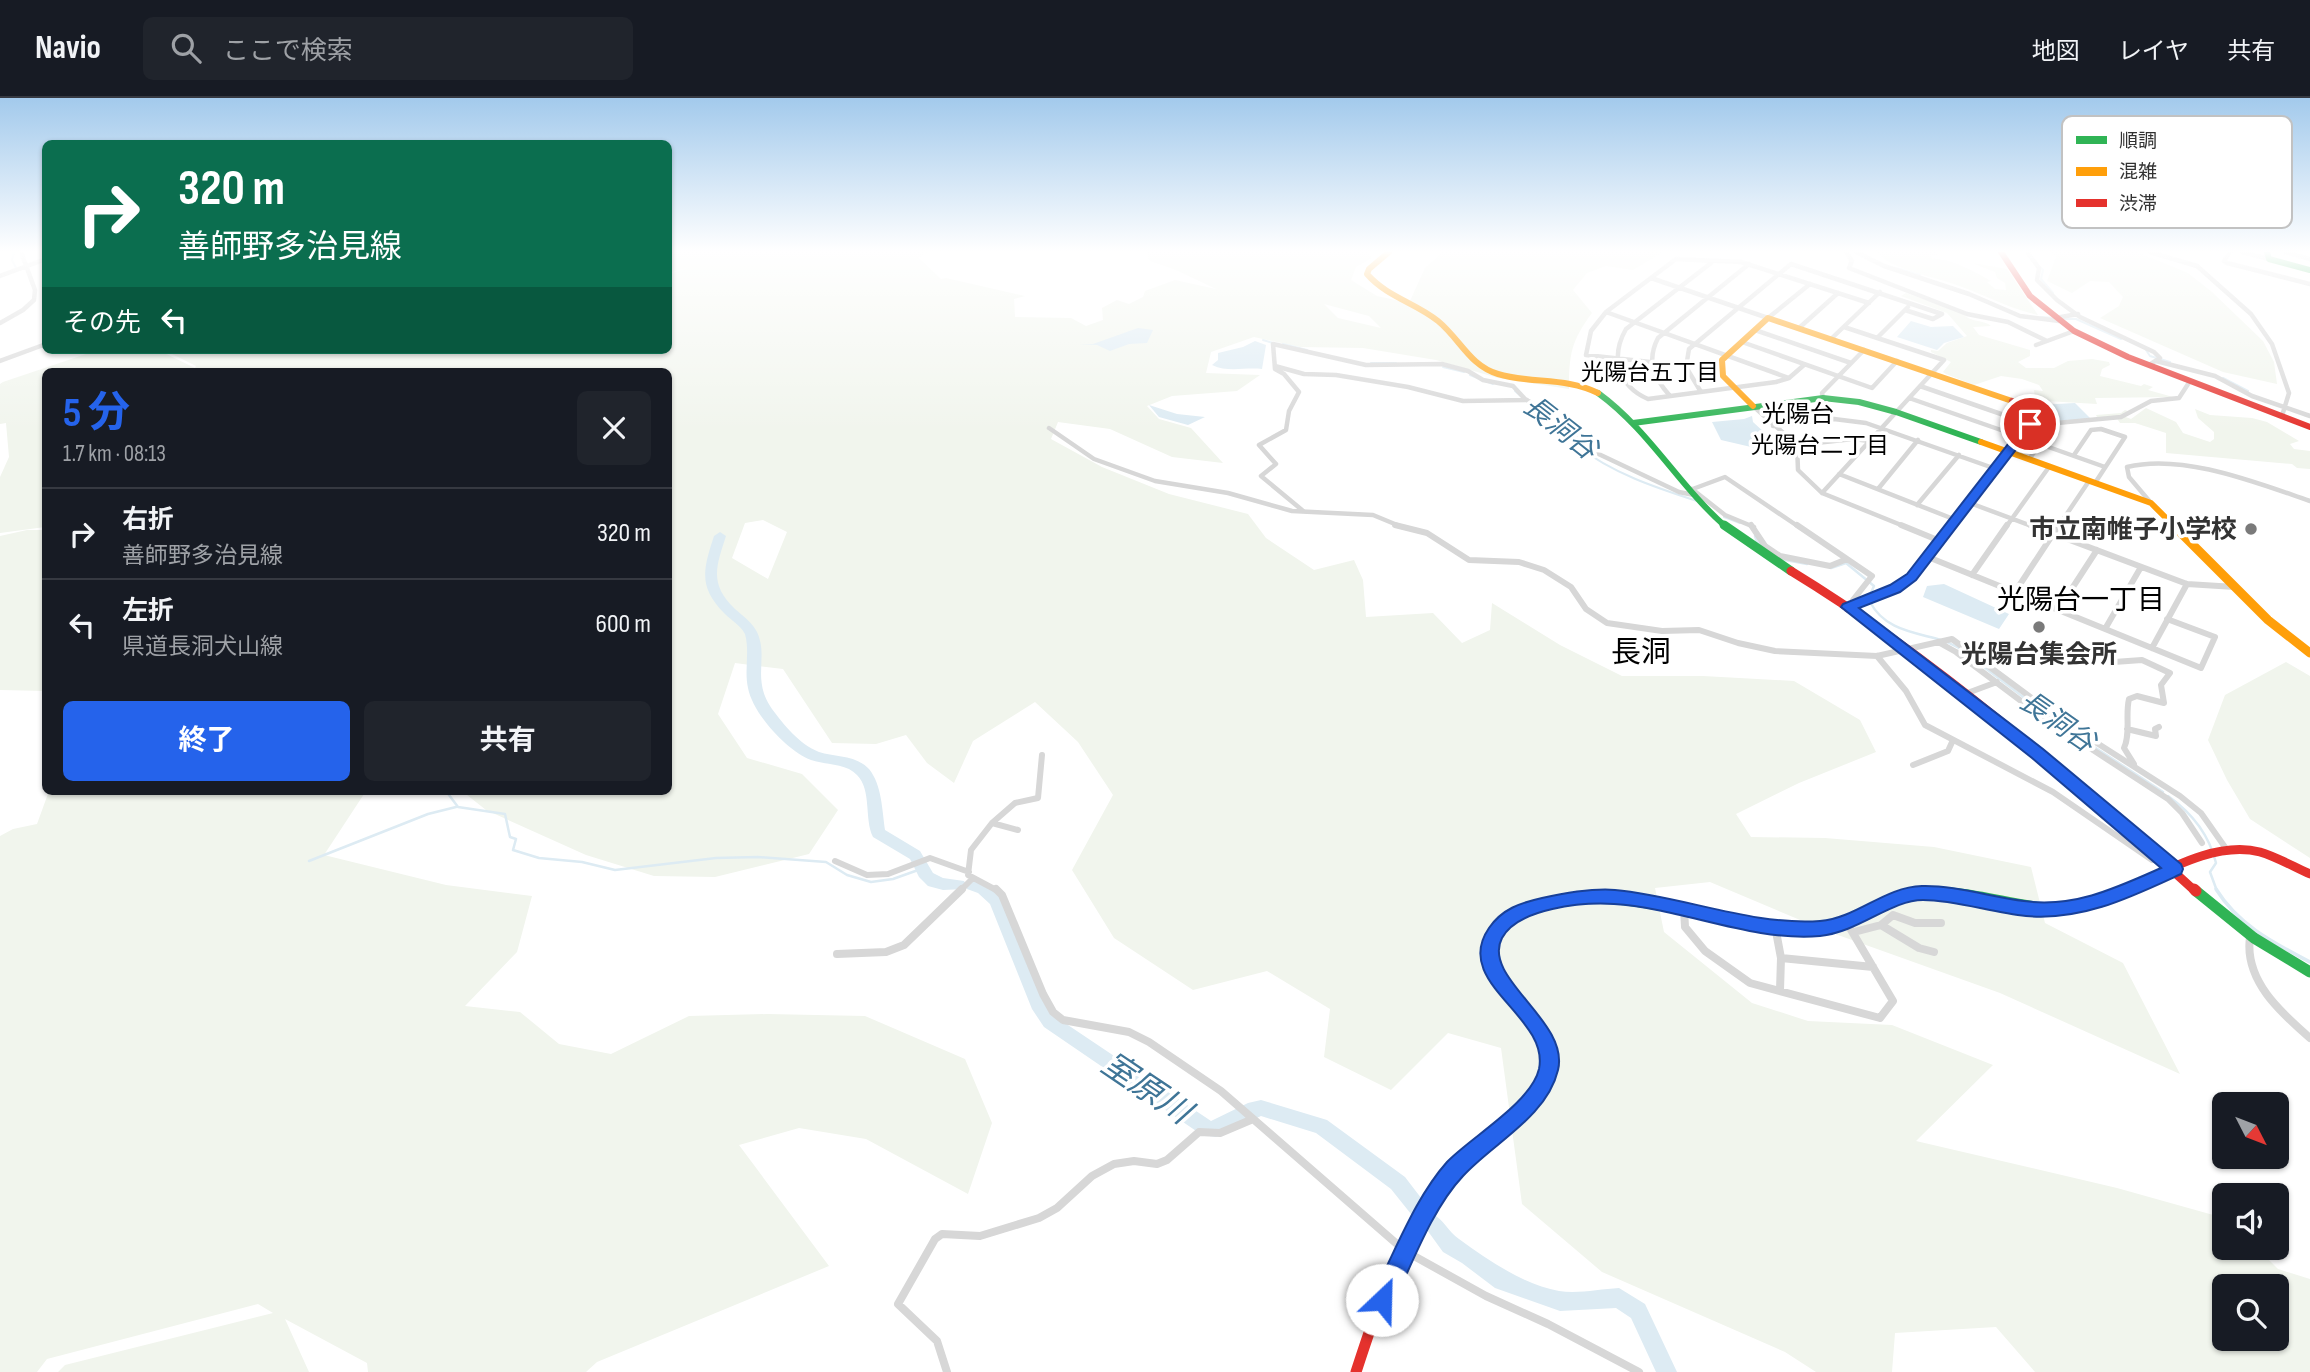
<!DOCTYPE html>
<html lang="ja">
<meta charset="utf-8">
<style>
:root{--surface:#171b24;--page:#20242c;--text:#f1f3f6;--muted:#9ea1a6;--line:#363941;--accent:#2563eb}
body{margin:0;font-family:"Sofia Sans Condensed","Noto Sans JP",sans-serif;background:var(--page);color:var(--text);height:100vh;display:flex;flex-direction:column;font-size:26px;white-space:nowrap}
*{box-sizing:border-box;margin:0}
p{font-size:23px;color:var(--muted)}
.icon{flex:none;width:38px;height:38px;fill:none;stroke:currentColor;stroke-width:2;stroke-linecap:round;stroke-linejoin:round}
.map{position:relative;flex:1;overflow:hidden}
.drawer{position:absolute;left:42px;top:270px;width:630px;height:427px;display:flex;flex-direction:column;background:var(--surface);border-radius:10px;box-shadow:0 2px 5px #0004}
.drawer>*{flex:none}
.top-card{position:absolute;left:42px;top:42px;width:630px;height:214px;border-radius:10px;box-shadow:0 2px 5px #0004;background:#0b6e4f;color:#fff;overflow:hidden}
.needle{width:46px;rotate:132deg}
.controls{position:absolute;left:2212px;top:994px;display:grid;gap:14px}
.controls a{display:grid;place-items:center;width:77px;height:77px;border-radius:10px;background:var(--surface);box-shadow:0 2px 5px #0004;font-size:35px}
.pin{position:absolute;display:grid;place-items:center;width:60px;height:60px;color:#fff;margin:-30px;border:4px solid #fff;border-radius:50%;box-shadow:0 2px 7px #0007}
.me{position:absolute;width:77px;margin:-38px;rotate:24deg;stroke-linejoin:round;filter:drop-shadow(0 0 5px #0008)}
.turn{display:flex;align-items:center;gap:24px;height:147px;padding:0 21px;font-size:32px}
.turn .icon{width:91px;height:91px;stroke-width:2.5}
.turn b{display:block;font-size:49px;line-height:60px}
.then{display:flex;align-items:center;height:66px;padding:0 21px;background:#0003;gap:14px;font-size:26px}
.round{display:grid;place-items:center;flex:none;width:74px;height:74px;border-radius:10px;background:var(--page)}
.headline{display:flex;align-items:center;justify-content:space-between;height:119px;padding:0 21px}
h1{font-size:42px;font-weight:700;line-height:52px;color:var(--accent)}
.primary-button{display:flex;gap:14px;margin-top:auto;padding:14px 21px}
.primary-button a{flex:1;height:80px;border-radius:10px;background:var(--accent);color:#fff;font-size:28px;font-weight:700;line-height:80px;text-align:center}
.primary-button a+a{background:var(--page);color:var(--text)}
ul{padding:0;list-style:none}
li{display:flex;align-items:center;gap:21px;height:91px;padding:0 21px;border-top:2px solid var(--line)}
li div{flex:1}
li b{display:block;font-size:26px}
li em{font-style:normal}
header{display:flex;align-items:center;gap:42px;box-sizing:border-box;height:98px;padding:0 35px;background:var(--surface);border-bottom:2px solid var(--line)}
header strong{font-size:33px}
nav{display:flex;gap:38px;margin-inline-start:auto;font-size:24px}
.search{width:490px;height:63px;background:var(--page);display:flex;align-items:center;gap:18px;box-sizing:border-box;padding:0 24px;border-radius:10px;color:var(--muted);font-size:26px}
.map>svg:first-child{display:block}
.green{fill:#f1f5ed;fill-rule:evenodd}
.water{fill:#ddebf3}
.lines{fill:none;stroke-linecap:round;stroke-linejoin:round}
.stream-far2{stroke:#ddebf3;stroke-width:2}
.stream-far1{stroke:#ddebf3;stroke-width:2.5}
.stream{stroke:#ddebf3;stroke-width:3.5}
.river{fill:#ddebf3;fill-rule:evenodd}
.street-far2{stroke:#d7d7d7;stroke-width:4.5}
.street-far1{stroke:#d7d7d7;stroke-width:6}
.street{stroke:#d7d7d7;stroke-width:8}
.fast-far2{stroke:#30b455;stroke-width:6}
.fast-far1{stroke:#30b455;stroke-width:9}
.fast{stroke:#30b455;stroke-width:11}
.slow-far1{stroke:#ff9f0a;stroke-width:6}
.slow{stroke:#ff9f0a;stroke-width:9}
.jam-far2{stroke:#e5322d;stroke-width:6}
.jam-far1{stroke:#e5322d;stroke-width:9}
.jam{stroke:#e5322d;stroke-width:11}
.route{fill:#2563eb;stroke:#184099;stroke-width:2}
.poi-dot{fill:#7a7a7a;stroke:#fff;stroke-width:2.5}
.labels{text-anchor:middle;stroke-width:7;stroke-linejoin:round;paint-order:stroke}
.far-neighbourhood-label{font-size:23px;fill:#000;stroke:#fff}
.far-quarter-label{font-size:24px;fill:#000;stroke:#fff}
.poi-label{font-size:26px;font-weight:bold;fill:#333;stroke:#fff;text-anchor:end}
.water-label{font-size:28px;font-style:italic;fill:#3f7597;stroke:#fff}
.neighbourhood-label{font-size:28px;fill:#000;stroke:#fff}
.quarter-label{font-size:30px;fill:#000;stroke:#fff}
.near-water-label{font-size:33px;font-style:italic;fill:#3f7597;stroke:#fff}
.key{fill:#fff;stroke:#c2c2c2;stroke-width:2}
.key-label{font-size:19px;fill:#333}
</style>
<header>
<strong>Navio</strong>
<div class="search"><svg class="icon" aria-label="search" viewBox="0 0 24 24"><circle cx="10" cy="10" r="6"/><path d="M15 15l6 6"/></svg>ここで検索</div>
<nav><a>地図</a><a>レイヤ</a><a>共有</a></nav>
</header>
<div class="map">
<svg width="2310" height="1274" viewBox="0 0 2310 1274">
<rect width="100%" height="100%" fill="#fff"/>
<path class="green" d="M669,154H927L919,160L941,181L946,180L1025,198L1014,201L1015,219L1071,220L1086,228L1103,222L1102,210L1117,202L1129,206L1143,199L1145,193L1175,182L1216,191L1176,172L1150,163L1146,154H1367L1372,160L1356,169L1351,182L1377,198L1409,205L1425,170L1443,154H1663L1633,172L1606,168L1587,175L1573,192L1592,215C1571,243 1569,257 1569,291L1498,280L1436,262L1363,250L1300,249L1254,239L1211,254L1206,275L1260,277L1237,293L1172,298L1147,308L1159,321L1191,330L1223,365L1172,359L1110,331L1058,324L1051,341L1102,369L1169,396L1248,416L1266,440L1314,472L1354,462L1363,482L1366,519L1433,515L1462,545L1490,532L1492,505L1560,547L1622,578H1703L1794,583L1860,622L1876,654L1799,685L1736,716L1751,739L1825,740L1934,749L2031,769L2045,825L2123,865L2180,976L2000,895L1824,832L1710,784L1655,790L1664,834L1752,905L1808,923L1892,927L1993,967L1916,1043L2117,1090L2224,1120V1150H2257L2278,1171L2310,1181V1274H2035L1996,1229L1895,1235L1892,1274H1816L1785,1254L1602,1174L1522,1106L1501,950L1448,935L1391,992L1324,959L1330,911L1267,873L1193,892L1114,840L1072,772L1113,697L1078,644L1035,604L973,643L954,685L927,665L906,637L876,646L832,645L783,571L735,565L718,616L747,660L802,676L838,712L809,756L715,779L654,778L586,757L486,712L462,693H668V273H46L45,429L0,435V379L9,359L6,325L0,326V286L3,284L98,252H158L195,270L196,268L164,252H668L669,176L690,169L669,175ZM1324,206L1369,218L1381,230L1338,220ZM763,422L787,434L768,481L732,460L745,425ZM2224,1188H2277V1241H2224Z
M1876,154H1937L1938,157H1931L1932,161C1946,158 1978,175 1991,183L1987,184L1995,191L2006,192L2005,185L1997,180L1995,174L1972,165L2007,171L2038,217C2007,210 1981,195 1951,185C1930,178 1891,171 1876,154Z
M2049,154H2137L2188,175L2212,194L2263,243L2274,264L2277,286L2223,274L2100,220L2119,208L2123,199L2109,184L2090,183L2072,195L2047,183L2056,159Z
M1906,195L1963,215C1969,225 1983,221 1991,228L1973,229L1979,237L2030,252V258L2018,264L2026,270H2054L2068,263L2092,261L2109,264L2110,267L2102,271L2100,278L2141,288L2144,286L2153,289L2148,292L2173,299L2095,300L2097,306L2046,303L2035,299L2034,292L2043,293L2039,287L2022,281L2001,278L1974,287L1946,276L1943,274L1951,264L1931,254V252L1938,253L1947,245L1967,238L1947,215L1901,198Z
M2146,310L2176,324L2183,335L2210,344L2214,341V334L2198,320L2195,311L2210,317L2252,320L2267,324L2299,343L2290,346L2294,351L2310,353V371L2297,370L2292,366L2166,355V335L2135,325H2120L2116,319H2097L2096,317L2121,315L2125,312L2130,314L2123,318L2131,321Z
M27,432H45V593L0,592V438Z
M2286,564L2310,578V760L2250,721L2227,682L2208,642L2225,597Z
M49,693H366L324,757L446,787L532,798L517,854L465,908L520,914L559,946L611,956L689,918L767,916L865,918L965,961L992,1025L968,1096L866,1041L799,1030L739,1047L829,1168L597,1264L586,1274H368L367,1265L285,1221L309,1274H58L65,1267L273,1215L258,1206L47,1261L37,1274H0V738L13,731L37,726Z"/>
<path class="water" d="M1911,223L1931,229L1953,228L1964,239L1944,245L1937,252L1897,239Z
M1138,230L1153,232L1147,245L1129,246L1110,253L1097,247L1079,246H1093Z
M1255,243L1266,247L1262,271C1244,269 1229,275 1212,267L1218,262V255L1243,249Z
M2075,305L2092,322L2058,323L2040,307Z
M1149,307L1177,316L1205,319L1188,327L1159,319Z
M1752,318L1753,324L1777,346L1764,352L1721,342L1712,324L1744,321Z
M1944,486L2009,516L1999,531L1923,499L1927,488Z"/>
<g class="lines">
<path class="stream-far2" d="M14,154L12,162L16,170
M2040,169L2043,172L2041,181L2053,195
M1896,170L1920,177
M2041,219L2055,220
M2062,221H2076L2121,241
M1263,242L1273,245
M1283,246L1307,252
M2146,252L2150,258L2170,264
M1371,265H1396
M1443,269L1464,274
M1470,277L1493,286
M2223,280L2248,293
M1515,293L1531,307
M1557,323C1564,331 1570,341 1578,348C1611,375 1657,390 1697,403
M1724,419L1740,425"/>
<path class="stream-far1" d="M1755,438L1757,444L1771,456
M1780,461L1807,466
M1831,470L1846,465L1874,488L1870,497
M1870,504C1885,532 1913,534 1941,542
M1947,544L1959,550L2056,624L2163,694
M446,693L458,709L505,716L510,739L516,741L513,752L539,760L582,764L615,772L716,760L758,759L826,764L847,777L871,784L893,781L921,771
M2168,698C2192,715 2209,736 2216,765L2210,774L2217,793
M309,763L428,716L456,709"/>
<path class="stream" d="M2216,791C2238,827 2274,845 2310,864"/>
<path class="river" d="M720,434L726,438C716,469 709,486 735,511C743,518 752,524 757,534C769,560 751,581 772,611C784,627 799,646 819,654C835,659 856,657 869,671C882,687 882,712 885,732L920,753L933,775L943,780L964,783L966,786L967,783C981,778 992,789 1002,797L1047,907L1056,919L1211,1023L1248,1005L1261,1002L1327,1022L1405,1079L1428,1109L1425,1116L1418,1118L1411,1116L1391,1091L1316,1035L1261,1018L1216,1039L1202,1037L1044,929L1032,911L990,806L978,795L967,791L966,788L964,791L943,792L928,788L919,779L910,761L873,739C864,721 872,692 857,677C846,665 825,667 811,662C787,653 753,616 748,590C744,572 750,554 745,536C740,527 732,523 725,516C698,489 703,472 714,438Z
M1432,1116C1444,1121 1448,1134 1459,1141C1488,1162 1524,1187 1559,1193C1578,1196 1600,1191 1619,1190L1645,1206L1677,1274H1656L1631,1220L1616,1210L1560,1213L1495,1190L1462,1165L1443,1154L1422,1125L1425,1118Z"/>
<path class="street-far2" d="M1846,154L1852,163L1849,170L1967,216L2008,224L2047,243L2074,233
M1856,154L1884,168L1969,196L2020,218L2059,223
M2027,154L2039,170L2037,182L2057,202L2080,219L2154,254L2160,260L2149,267
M2150,154L2197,168L2251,216L2272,246L2289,295L2282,318
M2230,154L2224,163L2227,165L2310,186
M2242,154L2269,161
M2285,154L2310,161
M1711,165L1626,231C1610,259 1618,288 1648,301L1776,284L1789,280L1804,267
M0,178L46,161
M1651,180L1768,220L1810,186
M1606,214L1789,280
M2055,220L2078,216
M0,225L23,212L34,202L35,192L21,154
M1799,230L1838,195
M1755,232L1851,265
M1877,240L1908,209
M1831,241L1880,194
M1742,244L1872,290L1897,263
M2036,247L2047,243
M0,263L46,246
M2156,263L2215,278L2252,298L2310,318
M1650,264L1586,257L1591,233L1606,214L1676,161L1741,164L1869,205
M1275,268L1304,276L1336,277L1408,289L1463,303L1527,302
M1920,288L2030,326
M1701,294L1686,269L1689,251L1791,166L1942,216L1933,221L1905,212
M1670,298C1654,280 1646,263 1658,240L1749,166
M1823,300L1822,295L1864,252
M1909,300L2021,339
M1753,308L1797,347L1853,341L1870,343
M1773,328L1834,321L1866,325L1996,371
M1049,330L1094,361L1155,383L1228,395L1292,413L1373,417L1402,429
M2040,346L2105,369
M1797,347L1798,372L1822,395L1906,429
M2074,357L2091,332L2101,331L2125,339L2095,385
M2029,361L2057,325L2121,319L2151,303L2179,300L2190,283
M1839,376L1956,422
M1692,391L1725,417L1754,429
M1878,391L1918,342
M1690,392L1725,379L1799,429
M1822,395L1944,262L1844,229
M1970,405L2034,429
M2151,405L2129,379L2127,369C2183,355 2257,385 2310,403
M1917,407L1959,357
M1302,412L1261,378L1276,366L1259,347L1286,332L1289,313L1299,294L1284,276L1275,271L1273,246L1366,267L1442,266L1468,273L1483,282L1513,288L1525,301L1560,322L1588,351L1679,394L1694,397
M2006,429L2049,369
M2058,429L2089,383"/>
<path class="street-far1" d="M1395,427L1427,435L1469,462L1519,464L1544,472L1571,489L1586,511L1607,525L1662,533L1699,532L1738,545L1775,553L1877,558L1952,541L2064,624L2180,698L2201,715L2227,752
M1751,427L1765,448L1780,458L1830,468L1847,461
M1797,427L1872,478L1853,502L1858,505
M1901,427L1940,443
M2030,427L2187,486L2235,489
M1928,459L2201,570L2215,539L2167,521
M1972,477L2007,427
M2015,494L2059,427
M2058,512L2097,452
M2105,531L2141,469
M1938,544L1956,554L2041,618L2168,701L2182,715L2202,745
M2152,550L2187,486
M1877,558L1906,593L1925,627L2053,694L2152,762
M2114,564L2142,562L2170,575L2161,587L2164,605L2137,598L2129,601C2125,617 2131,635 2124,650L2134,666
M1962,597L1997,584
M2127,631L2156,638L2155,631L2159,629
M1913,667L1948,653L1953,642
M992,725L1018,732
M835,763L867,777L888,776L930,760L969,774
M960,793L973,780
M998,793L968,777L971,752L992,725L1015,705L1038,700L1042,657"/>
<path class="street" d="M996,791L1002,797L1043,896L1053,914L1063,922L1129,934L1149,944L1221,993L1405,1153L1486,1198L1548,1226L1639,1274
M1684,811L1685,829L1705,853L1750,885L1880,920L1893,903L1847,825
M1881,827L1919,850L1934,854
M1775,828L1781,860L1780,892
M1854,834L1881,827L1893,817L1915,825H1941
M2250,839C2244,882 2280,914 2310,940
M837,856L886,854L904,847L962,791
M1781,860L1873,869
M947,1274L937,1243L898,1206L935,1141L942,1136L980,1138L1039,1120L1057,1110L1092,1078L1114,1066L1134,1063L1157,1066L1167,1062L1199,1034L1220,1035L1253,1021"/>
<path class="fast-far2" d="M2267,154L2269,161L2310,172
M1598,295C1649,332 1679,388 1726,429
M1633,325L1823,300L1859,304L1896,314L1981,344"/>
<path class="fast-far1" d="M1724,427L1791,473"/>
<path class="fast" d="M2196,793L2254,840L2310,874
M1490,849C1493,835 1501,828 1512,820C1586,767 1725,834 1809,831C1848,829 1878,802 1916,796C1961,789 2008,808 2053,811"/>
<path class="slow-far1" d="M1389,154L1369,171L1367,176C1387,199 1416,205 1438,223C1460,241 1470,268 1498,276C1532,286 1566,279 1598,295
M1753,308L1723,278L1722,262L1768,220L2012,303
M1981,344L2151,405L2175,429"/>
<path class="slow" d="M2173,427L2268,522L2310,555"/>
<path class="jam-far2" d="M2001,154L2030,198L2074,233L2128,259L2310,329
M1951,429L2033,322L2012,303"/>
<path class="jam-far1" d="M1791,473C1937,562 2069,678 2195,793
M1848,510L1895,490L1912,479L1952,427
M2122,793C2162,775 2215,742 2260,754C2277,759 2294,769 2310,776"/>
<path class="jam" d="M2194,791L2196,793
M2053,811L2094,805L2126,791
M1356,1274C1378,1206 1402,1132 1449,1078C1477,1045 1546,1012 1549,965C1551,925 1496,897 1490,849"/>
</g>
<linearGradient id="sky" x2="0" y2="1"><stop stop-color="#a3caec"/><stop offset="0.46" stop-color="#fff"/><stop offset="1" stop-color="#fff" stop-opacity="0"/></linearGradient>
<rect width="2310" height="333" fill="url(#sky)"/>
<path class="route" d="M2030,322L2034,323V328L1916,482L1900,494L1859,510L2043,651L2181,766L2183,771L2181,776C2131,799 2083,823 2026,818C1992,815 1957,802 1923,802C1891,802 1859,834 1820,838C1752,844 1681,810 1614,806C1583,804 1518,810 1502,840C1481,880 1570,923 1558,972C1547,1019 1493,1045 1463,1078C1431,1112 1411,1169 1391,1210L1382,1214L1374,1210L1371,1202L1374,1194C1396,1152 1415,1100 1447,1064C1471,1039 1531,1005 1539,971C1550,918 1451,885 1489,830C1502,811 1520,805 1542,800C1565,795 1591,790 1615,792C1682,798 1753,828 1820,823C1857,820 1884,789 1922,788C1953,787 1992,799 2024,803C2074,810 2116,790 2161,770L2032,660L1841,509L1843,506L1890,487L1907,476L2026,323Z"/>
<g class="poi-dot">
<circle cx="2251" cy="431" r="7"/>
<circle cx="2039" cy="529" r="7"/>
</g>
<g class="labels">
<g class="far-neighbourhood-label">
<text x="1650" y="282">光陽台五丁目</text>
<text x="1820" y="355">光陽台二丁目</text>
</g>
<g class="far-quarter-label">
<text x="1798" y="324">光陽台</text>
</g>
<g class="poi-label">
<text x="2237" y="440">市立南帷子小学校</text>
<text x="2039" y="565" text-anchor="middle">光陽台集会所</text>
</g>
<g class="water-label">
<text transform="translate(1561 329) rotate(38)" y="10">長洞谷</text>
<text transform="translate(2058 623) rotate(35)" y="10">長洞谷</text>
</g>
<g class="neighbourhood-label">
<text x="2081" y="511">光陽台一丁目</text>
</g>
<g class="quarter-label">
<text x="1641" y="564">長洞</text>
</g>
<g class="near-water-label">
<text transform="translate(1147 989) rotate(34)" y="12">室原川</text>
</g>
</g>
<rect x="2062" y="18" width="230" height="112" rx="10" class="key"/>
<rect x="2076" y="38" width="31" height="8" fill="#30b455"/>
<rect x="2076" y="69" width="31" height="9" fill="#ff9f0a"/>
<rect x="2076" y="101" width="31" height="8" fill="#e5322d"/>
<g class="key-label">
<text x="2119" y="49">順調</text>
<text x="2119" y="80">混雑</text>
<text x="2119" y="112">渋滞</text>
</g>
</svg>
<div class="controls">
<a><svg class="needle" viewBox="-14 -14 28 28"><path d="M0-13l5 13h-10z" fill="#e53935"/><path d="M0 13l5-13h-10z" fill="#9ea1a6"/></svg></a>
<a><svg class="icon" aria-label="sound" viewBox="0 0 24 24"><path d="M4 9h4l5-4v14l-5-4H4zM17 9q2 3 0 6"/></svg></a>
<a><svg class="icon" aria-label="search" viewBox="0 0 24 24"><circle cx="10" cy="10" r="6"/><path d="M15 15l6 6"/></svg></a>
</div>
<div class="pin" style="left:2030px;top:326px;background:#d93025"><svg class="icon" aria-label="arrive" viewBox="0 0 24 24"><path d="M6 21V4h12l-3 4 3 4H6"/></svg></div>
<svg class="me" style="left:1382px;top:1202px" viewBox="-20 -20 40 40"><circle r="19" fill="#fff"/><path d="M0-13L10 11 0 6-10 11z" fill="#2563eb"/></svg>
<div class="top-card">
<div class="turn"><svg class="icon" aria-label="right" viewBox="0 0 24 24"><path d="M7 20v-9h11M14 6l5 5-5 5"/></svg><div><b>320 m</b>善師野多治見線</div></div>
<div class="then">その先<svg class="icon" aria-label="left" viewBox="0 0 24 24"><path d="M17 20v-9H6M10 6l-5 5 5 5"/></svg></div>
</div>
<section class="drawer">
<div class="headline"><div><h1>5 分</h1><p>1.7 km · 08:13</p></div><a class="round"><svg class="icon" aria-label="close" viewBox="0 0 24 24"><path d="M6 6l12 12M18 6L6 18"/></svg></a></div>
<ul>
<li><svg class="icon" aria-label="right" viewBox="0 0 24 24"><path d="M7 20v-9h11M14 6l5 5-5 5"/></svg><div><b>右折</b><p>善師野多治見線</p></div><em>320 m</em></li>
<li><svg class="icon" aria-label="left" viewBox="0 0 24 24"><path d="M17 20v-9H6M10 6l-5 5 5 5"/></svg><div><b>左折</b><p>県道長洞犬山線</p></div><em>600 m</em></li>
</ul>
<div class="primary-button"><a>終了</a><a>共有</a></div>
</section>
</div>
